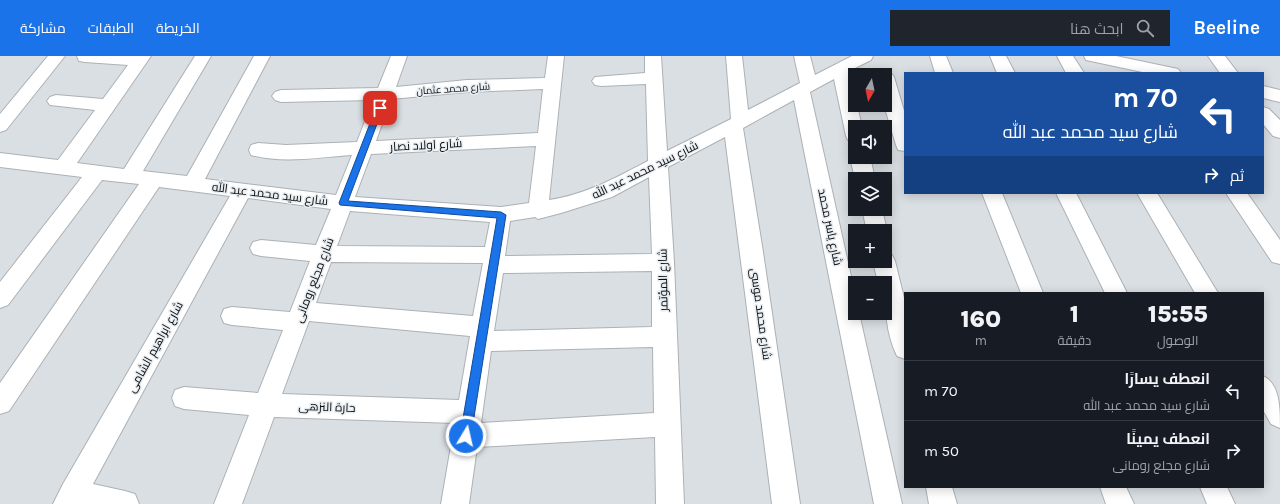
<!DOCTYPE html>
<html lang="ar">
<meta charset="utf-8">
<style>
:root{--surface:#171b24;--page:#20242c;--text:#f1f3f6;--muted:#9ea1a6;--line:#363941;--accent:#1a73e8}
body{margin:0;font-family:Karla,Cairo,sans-serif;background:var(--page);color:var(--text);direction:rtl;height:100vh;display:flex;flex-direction:column;font-size:15px;white-space:nowrap}
*{box-sizing:border-box;margin:0}
p{font-size:13px;color:var(--muted)}
.icon{flex:none;width:22px;height:22px;fill:none;stroke:currentColor;stroke-width:2;stroke-linecap:round;stroke-linejoin:round}
.map{position:relative;flex:1;overflow:hidden;direction:ltr}
.panel{position:absolute;left:904px;top:236px;width:360px;height:196px;display:flex;flex-direction:column;background:var(--surface);border-radius:0px;box-shadow:0 2px 10px #0003;direction:rtl}
.panel>*{flex:none}
.banner{position:absolute;left:904px;top:16px;width:360px;height:122px;border-radius:0px;box-shadow:0 2px 10px #0003;direction:rtl;background:#1a4fa0;color:#fff;overflow:hidden}
.needle{width:26px;rotate:189deg}
.fabs{position:absolute;left:848px;top:12px;display:grid;gap:8px}
.fabs a{display:grid;place-items:center;width:44px;height:44px;border-radius:0px;background:var(--surface);box-shadow:0 2px 10px #0003;font-size:20px}
.pin{position:absolute;display:grid;place-items:center;width:34px;height:34px;color:#fff;margin:-17px;border-radius:8px;box-shadow:0 2px 6px #0006}
.me{position:absolute;width:44px;margin:-22px;rotate:9deg;stroke-linejoin:round;filter:drop-shadow(0 0 3px #0008)}
.turn{display:flex;align-items:center;gap:14px;height:84px;padding:0 20px;font-size:18px}
.turn .icon{width:52px;height:52px;stroke-width:2.5}
.turn b{display:block;font-size:28px;line-height:34px}
.then{display:flex;align-items:center;height:38px;padding:0 20px;background:#0003;gap:8px;font-size:15px}
.eta{display:flex;justify-content:space-evenly;align-items:center;height:68px;text-align:center}
.eta b{font-size:24px;font-weight:800;line-height:28px}
ul{padding:0;list-style:none}
li{display:flex;align-items:center;gap:12px;height:60px;padding:0 20px;border-top:1px solid var(--line)}
li div{flex:1}
li b{display:block;font-size:15px}
li em{font-style:normal}
header{display:flex;align-items:center;gap:24px;box-sizing:border-box;height:56px;padding:0 20px;background:var(--accent);color:#fff}
header strong{font-size:19px}
nav{display:flex;gap:22px;margin-inline-start:auto;font-size:14px}
.search{width:280px;height:36px;background:var(--page);display:flex;align-items:center;gap:10px;box-sizing:border-box;padding:0 14px;border-radius:0px;color:var(--muted);font-size:15px}
.map>svg:first-child{display:block}
.lines{fill:none;stroke-linecap:round;stroke-linejoin:round}
.street-casing{stroke:#acb1b5;stroke-width:2}
.street{fill:#fff;fill-rule:evenodd}
.route{fill:#1a73e8;stroke:#114b97}
.labels{text-anchor:middle;stroke-width:3;stroke-linejoin:round;paint-order:stroke}
.far-street-label{font-size:10px;fill:#0c0d0f;stroke:#e7edf1}
.street-label{font-size:12px;fill:#0c0d0f;stroke:#e7edf1}
</style>
<header>
<strong>Beeline</strong>
<div class="search"><svg class="icon" aria-label="search" viewBox="0 0 24 24"><circle cx="10" cy="10" r="6"/><path d="M15 15l6 6"/></svg>ابحث هنا</div>
<nav><a>الخريطة</a><a>الطبقات</a><a>مشاركة</a></nav>
</header>
<div class="map">
<svg width="1280" height="448" viewBox="0 0 1280 448">
<rect width="100%" height="100%" fill="#dadfe4"/>
<g class="lines">
<g class="street-casing">
<path id="street" d="M48,0H65L6,74L0,76V58Z
M77,0H151L77,107L124,113L195,0H211L143,115L187,120L254,0H270L205,123L336,139L352,99C320,101 283,108 251,99L249,94L251,89L258,87L286,89L357,86L373,44L281,46L275,44L272,40L275,36L281,34L378,32L391,0H407L396,31L467,24L545,22L548,0H564L549,144C585,139 617,121 648,105L646,28L601,30L595,29L592,25L595,21L645,17V0H661L667,95L731,63L726,0H742L748,54L800,27L794,0H810L815,19L852,0H873L871,4L849,15L855,41V49H857L862,71H855V86L848,84L846,80L834,23L810,36L855,238V257H859L902,448H874L794,44L743,72L763,196L800,448H772L725,81L668,111L674,206L684,448H656L655,381L477,391L469,448H441L455,367L274,361L242,448H214L249,359L184,353L175,350L172,342L175,334L184,331L258,337L283,274L232,269L224,267L221,260L224,253L232,251L290,256L310,205L261,200L253,198L250,192L253,186L261,184L316,189L331,153L248,142L93,428L125,435L135,438L139,448H53L63,428L230,140L159,131L9,355L0,358V327L139,128L102,124L8,249L0,252V226L82,121L0,111V97L58,104L95,54L50,49L47,45L50,41L56,39L103,43L128,9L85,6L79,5ZM543,33L538,77L376,85L391,43L467,36ZM536,90L529,147L501,151L355,141L371,98ZM649,121L652,198L505,200L510,165L535,161L538,163L561,157L612,141ZM350,155L490,166L485,191L337,190ZM331,206L483,207L473,260L316,247ZM652,215V271L494,275L503,217ZM309,265L470,280L459,344L282,338ZM653,291L654,357L481,367L491,295Z
M930,0H946L953,17H935Z
M990,0H1006L1015,17H997Z
M1057,0H1073L1084,17H1066Z
M1084,0H1116L1178,13L1181,17H1147L1086,4Z
M1208,0H1225L1238,17H1220Z
M885,16L891,17L894,21L905,58V95L898,94L896,89L884,49L885,19H878Z
M1263,30L1280,34V46L1263,42Z
M1263,51L1269,53L1280,64V82L1273,80L1263,68Z
M853,96H855V101H870L875,123H855L850,101Z
M982,137H1002L1043,237H1021Z
M1056,137H1076L1127,237H1105Z
M1137,137H1157L1218,237H1195Z
M1226,137H1247L1280,184V208L1272,206Z
M862,153H882L887,175L885,179V175H867Z
M885,197L892,199L895,205L905,246V303L897,300C886,278 885,252 885,227H878L873,205H885Z
M1263,320C1280,328 1280,352 1280,372L1271,368L1263,354Z
M926,431H952L957,448H929Z
M1100,431H1126L1134,448H1106Z
M1200,431H1227L1235,448H1207Z"/>
</g>
<use href="#street" class="street"/>
</g>
<path class="route" d="M380,49L383,52L348,145L501,156L506,159L471,380L469,383L466,384L462,383L460,380L497,162L340,149L339,147L376,52Z"/>
<g class="labels">
<g class="far-street-label">
<text transform="translate(453 32) rotate(-4)" y="4">شارع محمد عثمان</text>
</g>
<g class="street-label">
<text transform="translate(426 89) rotate(-3)" y="4">شارع اولاد نصار</text>
<text transform="translate(645 114) rotate(-26)" y="4">شارع سيد محمد عبد الله</text>
<text transform="translate(270 138) rotate(7)" y="4">شارع سيد محمد عبد الله</text>
<text transform="translate(830 171) rotate(78)" y="4">شارع ياسر محمد</text>
<text transform="translate(314 224) rotate(-69)" y="4">شارع مجلع رومانى</text>
<text transform="translate(663 224) rotate(-91)" y="4">شارع المؤتمر</text>
<text transform="translate(761 258) rotate(82)" y="4">شارع محمد موسى</text>
<text transform="translate(155 291) rotate(-61)" y="4">شارع ابراهيم الشامى</text>
<text transform="translate(327 351) rotate(2)" y="4">حارة النزهى</text>
</g>
</g>
</svg>
<div class="fabs">
<a><svg class="needle" viewBox="-14 -14 28 28"><path d="M0-13l5 13h-10z" fill="#e53935"/><path d="M0 13l5-13h-10z" fill="#9ea1a6"/></svg></a>
<a><svg class="icon" aria-label="sound" viewBox="0 0 24 24"><path d="M4 9h4l5-4v14l-5-4H4zM17 9q2 3 0 6"/></svg></a>
<a><svg class="icon" aria-label="layers" viewBox="0 0 24 24"><path d="M12 4l9 5-9 5-9-5zM3 14l9 5 9-5"/></svg></a>
<a>+</a>
<a>−</a>
</div>
<div class="pin" style="left:380px;top:52px;background:#d93025"><svg class="icon" aria-label="arrive" viewBox="0 0 24 24"><path d="M6 21V4h12l-3 4 3 4H6"/></svg></div>
<svg class="me" style="left:466px;top:380px" viewBox="-20 -20 40 40"><circle r="17" fill="#1a73e8" stroke="#fff" stroke-width="3"/><path d="M0-11L8 9 0 5-8 9z" fill="#fff"/></svg>
<div class="banner">
<div class="turn"><svg class="icon" aria-label="left" viewBox="0 0 24 24"><path d="M17 20v-9H6M10 6l-5 5 5 5"/></svg><div><b>70 m</b>شارع سيد محمد عبد الله</div></div>
<div class="then">ثم<svg class="icon" aria-label="right" viewBox="0 0 24 24"><path d="M7 20v-9h11M14 6l5 5-5 5"/></svg></div>
</div>
<section class="panel">
<div class="eta">
<div><b>15:55</b><p>الوصول</p></div>
<div><b>1</b><p>دقيقة</p></div>
<div><b>160</b><p>m</p></div>
</div>
<ul>
<li><svg class="icon" aria-label="left" viewBox="0 0 24 24"><path d="M17 20v-9H6M10 6l-5 5 5 5"/></svg><div><b>انعطف يسارًا</b><p>شارع سيد محمد عبد الله</p></div><em>70 m</em></li>
<li><svg class="icon" aria-label="right" viewBox="0 0 24 24"><path d="M7 20v-9h11M14 6l5 5-5 5"/></svg><div><b>انعطف يمينًا</b><p>شارع مجلع رومانى</p></div><em>50 m</em></li>
</ul>
</section>
</div>
